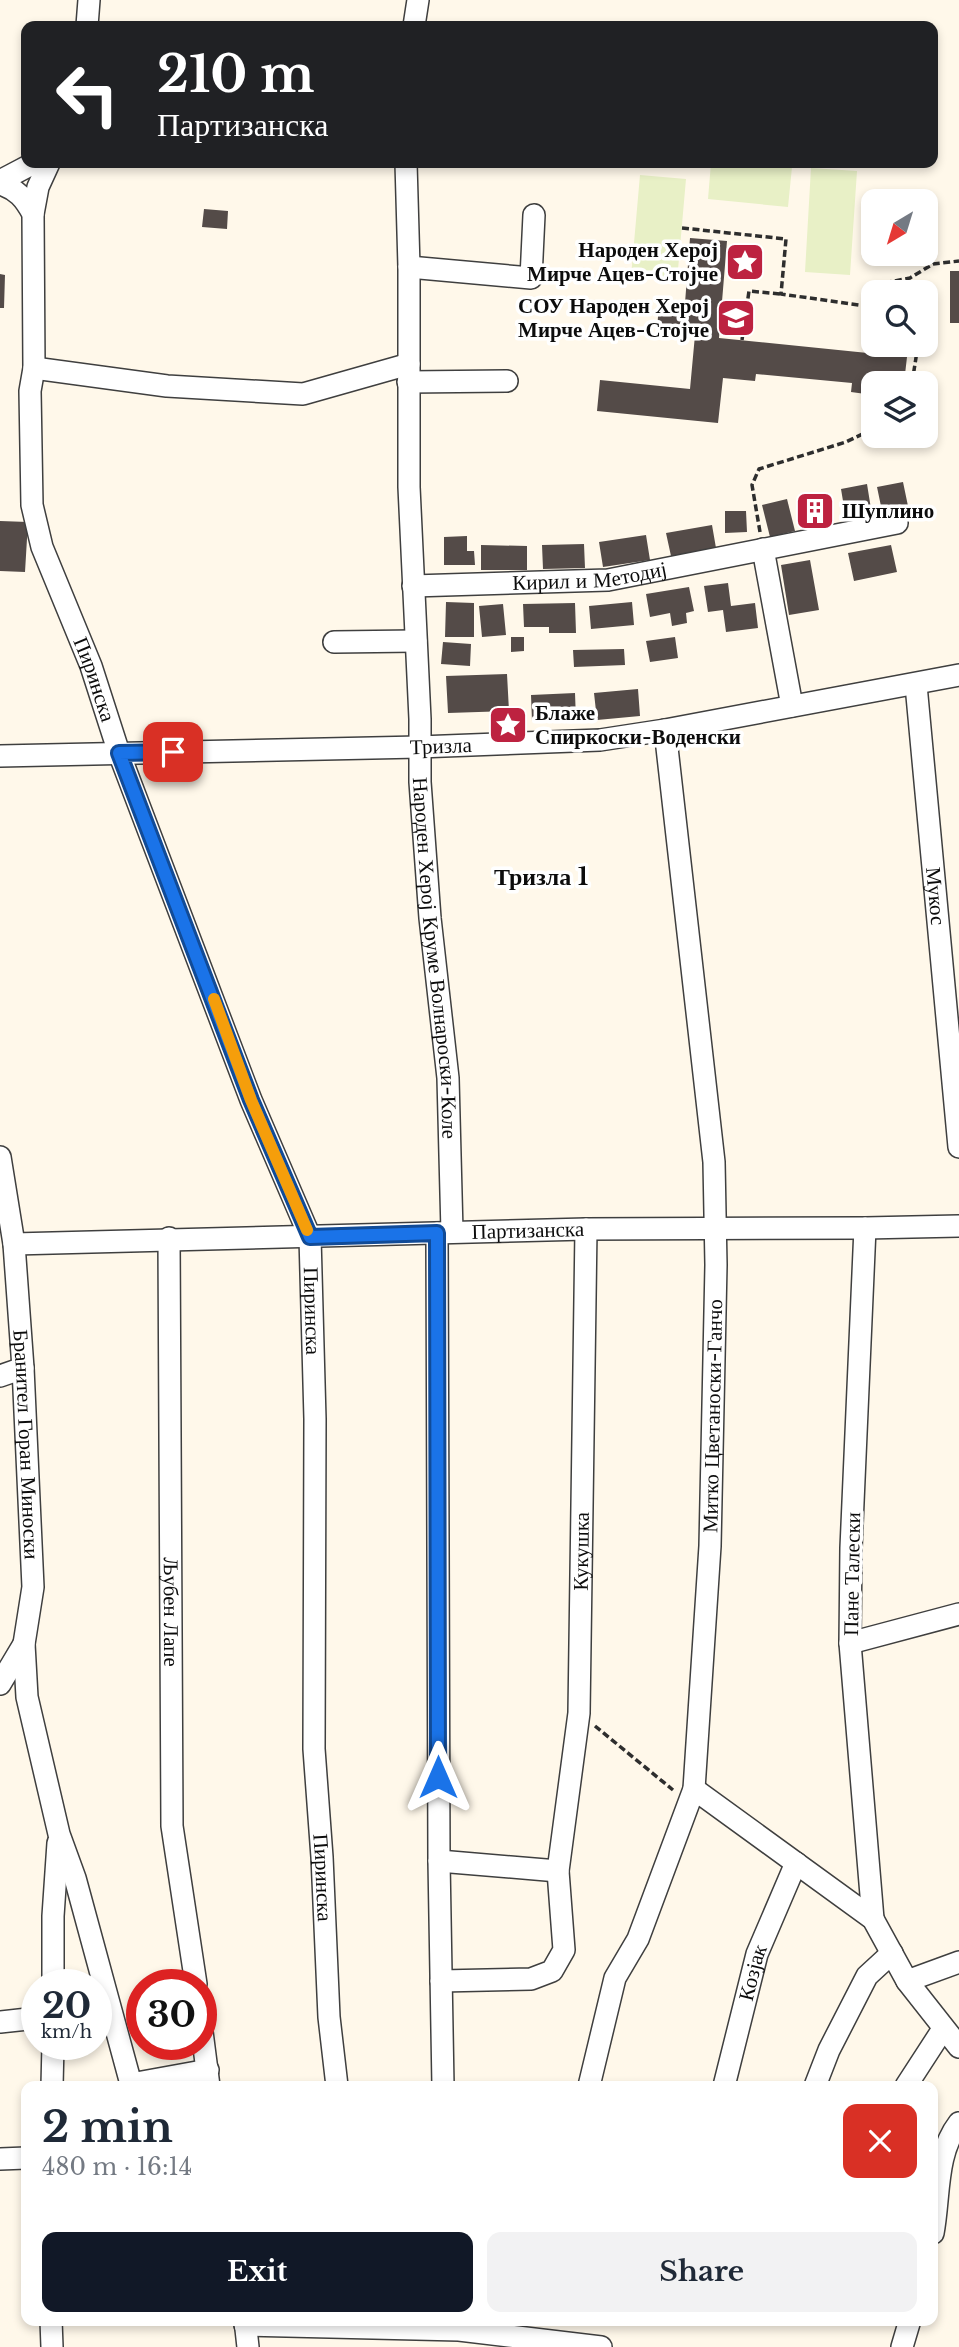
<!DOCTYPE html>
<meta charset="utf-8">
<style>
:root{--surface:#fff;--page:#f2f2f3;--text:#1f2937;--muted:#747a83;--accent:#111827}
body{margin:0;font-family:"Libre Baskerville",serif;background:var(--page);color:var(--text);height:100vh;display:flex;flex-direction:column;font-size:26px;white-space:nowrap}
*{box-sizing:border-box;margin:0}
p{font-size:23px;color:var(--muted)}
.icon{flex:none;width:38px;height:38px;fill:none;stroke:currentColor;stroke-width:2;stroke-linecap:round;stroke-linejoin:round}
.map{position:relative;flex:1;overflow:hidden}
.sheet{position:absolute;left:21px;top:2081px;width:917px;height:245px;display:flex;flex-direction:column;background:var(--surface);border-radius:14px;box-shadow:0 4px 10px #0003}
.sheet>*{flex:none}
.guide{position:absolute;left:21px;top:21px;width:917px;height:147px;border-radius:14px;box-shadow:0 4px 10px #0003;background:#202124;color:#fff;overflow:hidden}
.needle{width:46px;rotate:218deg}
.buttons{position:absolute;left:861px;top:189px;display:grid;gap:14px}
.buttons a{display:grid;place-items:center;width:77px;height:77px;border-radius:14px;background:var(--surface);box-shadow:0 4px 10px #0003;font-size:35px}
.speed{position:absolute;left:21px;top:1969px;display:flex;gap:14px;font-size:35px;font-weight:700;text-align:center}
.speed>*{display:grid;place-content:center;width:91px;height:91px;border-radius:50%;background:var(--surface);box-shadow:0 4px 10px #0003;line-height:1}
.speed small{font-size:18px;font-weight:400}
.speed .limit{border:10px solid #d22;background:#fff;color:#111}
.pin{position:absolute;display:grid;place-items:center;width:60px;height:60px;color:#fff;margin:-30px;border-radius:14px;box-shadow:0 4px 10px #0006}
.me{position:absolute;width:77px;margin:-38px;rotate:0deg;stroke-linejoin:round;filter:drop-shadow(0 0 5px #0008)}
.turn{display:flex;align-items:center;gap:24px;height:147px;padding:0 21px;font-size:32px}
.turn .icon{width:91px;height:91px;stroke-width:2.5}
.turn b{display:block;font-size:49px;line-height:60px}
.round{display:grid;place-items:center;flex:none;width:74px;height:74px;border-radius:14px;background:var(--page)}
.headline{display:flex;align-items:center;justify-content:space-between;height:119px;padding:0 21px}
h1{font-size:42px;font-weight:700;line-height:52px}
.button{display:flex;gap:14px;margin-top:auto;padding:14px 21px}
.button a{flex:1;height:80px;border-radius:14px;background:var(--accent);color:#fff;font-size:28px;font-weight:700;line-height:80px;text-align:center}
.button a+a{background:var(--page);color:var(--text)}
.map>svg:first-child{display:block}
.pitch{fill:#e8f0c6}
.building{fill:#544b48}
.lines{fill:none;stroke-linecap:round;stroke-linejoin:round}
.minor-casing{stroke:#3f3f3f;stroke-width:24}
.path{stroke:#2e2e2e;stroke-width:3.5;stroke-dasharray:7 3.5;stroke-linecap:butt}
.minor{stroke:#fff;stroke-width:21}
.route-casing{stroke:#114b97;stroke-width:18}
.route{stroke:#1a73e8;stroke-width:12}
.slow{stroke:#f59e0b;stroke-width:12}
.labels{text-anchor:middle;stroke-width:7;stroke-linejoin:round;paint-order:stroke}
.poi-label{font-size:21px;font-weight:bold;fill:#0c0c0c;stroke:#fff;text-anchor:end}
.street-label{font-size:21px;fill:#0c0c0c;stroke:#fff}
.quarter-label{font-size:24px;font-weight:bold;fill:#0c0c0c;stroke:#fff}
</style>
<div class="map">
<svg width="959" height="2347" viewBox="0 0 959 2347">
<rect width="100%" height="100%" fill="#fff8ea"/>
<path class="pitch" d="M711,163H745L792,167L788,207L708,199Z
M811,168L857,171L850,275L805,272Z
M640,175L686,179L677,281L631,277Z"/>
<path class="building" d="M914,195H935V230H926V201H914Z
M204,209L228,211L227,229L202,227Z
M690,238L727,241L719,338L907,357L904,383H873V395L851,392L852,383L756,374L755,381L723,378L718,423L597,411L600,380L690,389L695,335L657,332L659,301L685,303Z
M950,271H959V323H950Z
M0,274L5,275L4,308H0Z
M903,482L908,506L882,511L877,487Z
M867,484L872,515L846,519L841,489Z
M828,494L834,521L802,527L796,501Z
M787,499L795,531L770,537L762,505Z
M725,511H746L747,532L725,533Z
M0,521L28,522L25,572L0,571Z
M712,525L716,548L671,556L666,533Z
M646,535L650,560L603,567L599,542Z
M467,536V551H474L475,565H444V537Z
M584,544L585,568L543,569L542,545Z
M481,545L527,546V570H481Z
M891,545L897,572L854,581L848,553Z
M810,560L819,610L789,615L781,565Z
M728,583L731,606L755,603L758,628L726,632L723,610L708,612L704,586Z
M689,587L694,611L686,613L687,623L672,626L670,613L650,617L646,594Z
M446,602L474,603V637H445Z
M632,602L634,625L591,629L589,606Z
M575,603L576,633H549V627H524L523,604Z
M503,604L506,635L482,637L479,606Z
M511,637H524V651L511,652Z
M675,637L678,658L650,662L646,641Z
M443,642L471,644L470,666L441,664Z
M624,649L625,665L574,667L573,650Z
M507,674L509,711L448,713L446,676Z
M638,689L640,716L597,720L594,693Z
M575,693L576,720L532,721L531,695Z"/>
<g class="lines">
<g class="minor-casing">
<g id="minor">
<path d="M87,26L89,0"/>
<path d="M414,26L418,0"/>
<path id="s1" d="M406,163L409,267V487L420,719V782L430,918L448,1078L452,1232"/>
<path d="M0,181L34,163"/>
<path id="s2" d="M0,184C17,189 25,199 33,214L34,368L30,391L32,505L42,547L91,666L119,753L251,1100L310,1237L315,1419L314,1749L322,1857L329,2017L337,2086"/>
<path d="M33,214L38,187L49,163"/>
<path d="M409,267L531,278L534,215"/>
<path d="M34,368L167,386L303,394L409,364"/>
<path d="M408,382L507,381"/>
<path d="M763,549L792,706"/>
<path id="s3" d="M413,586L608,580L897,523"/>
<path d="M334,642L416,641"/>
<path id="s4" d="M916,685L959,1147"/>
<path id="s5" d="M0,756L419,747L600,740L665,730L959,675"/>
<path id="s6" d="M0,1157L14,1244L23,1368L33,1587L24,1644L27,1697L59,1834L75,1878L131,2084L208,2070"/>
<path d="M865,1228L851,1548L850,1643L873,1919"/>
<path d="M437,1233L439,1861L443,2086"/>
<path id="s7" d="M169,1238L172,1826L196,1984"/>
<path id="s8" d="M14,1244L586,1229L865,1228L959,1226"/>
<path d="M0,1376L23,1368"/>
<path d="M850,1643L959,1614"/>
<path d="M0,1684L24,1644"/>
<path d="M694,1789L873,1919L907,1981L959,2047"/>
<path d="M439,1861L558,1871"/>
<path id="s9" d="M441,1981L531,1979L552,1971L564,1950L558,1871L579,1713L586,1229"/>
<path d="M907,1981L959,1962"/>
<path d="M53,1984V1916L58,1843"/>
<path d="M0,2022L37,2018"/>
<path d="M201,2024L209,2086"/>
<path d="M52,2086L53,2044"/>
<path id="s10" d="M589,2086L615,1978L638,1939L694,1789L710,1546L716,1265L714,1162L665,730"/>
<path id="s11" d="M724,2086L757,1954L796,1863"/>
<path d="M815,2086L829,2050L867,1976L892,1953"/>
<path d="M906,2086L943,2029"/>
<path d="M0,2159L26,2158"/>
<path d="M933,2233C940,2196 935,2154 959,2123"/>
<path d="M51,2320L52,2347"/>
<path d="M245,2320L248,2347"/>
<path d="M245,2325L459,2330L601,2347"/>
<path d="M902,2347L910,2320"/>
</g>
</g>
<path class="path" d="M682,228L786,239L781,294L873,307
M880,292L884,283L910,278L933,264L959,261
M742,340L749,291L781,294
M912,383L918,345
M760,532L752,485L759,469L846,442L873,429
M595,1726L673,1790"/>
<use href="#minor" class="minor"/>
</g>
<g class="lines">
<g class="route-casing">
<path id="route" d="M173,752L119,753L251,1100L310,1237L437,1233L438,1777"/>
</g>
<use href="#route" class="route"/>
<path class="slow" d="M214,999L251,1100L307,1230"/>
</g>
<defs>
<g id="sight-square" transform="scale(2.0125)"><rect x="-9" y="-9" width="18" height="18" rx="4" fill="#bd2240" stroke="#fff"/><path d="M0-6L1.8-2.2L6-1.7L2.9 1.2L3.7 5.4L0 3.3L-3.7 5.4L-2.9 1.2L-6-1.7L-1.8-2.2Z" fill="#fff"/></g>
<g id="university-square" transform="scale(2.0125)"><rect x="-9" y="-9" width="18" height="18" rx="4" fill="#bd2240" stroke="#fff"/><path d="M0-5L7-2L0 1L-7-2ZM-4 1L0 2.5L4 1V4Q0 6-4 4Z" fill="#fff"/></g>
<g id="building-square" transform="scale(2.0125)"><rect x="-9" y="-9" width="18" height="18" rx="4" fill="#bd2240" stroke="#fff"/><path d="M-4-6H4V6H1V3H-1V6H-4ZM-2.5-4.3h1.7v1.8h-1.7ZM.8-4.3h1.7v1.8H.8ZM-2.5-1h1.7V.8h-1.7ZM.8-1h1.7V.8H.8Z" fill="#fff"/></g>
</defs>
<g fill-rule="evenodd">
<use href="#sight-square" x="745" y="262"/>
<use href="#university-square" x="736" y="318"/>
<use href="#building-square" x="815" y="511"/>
<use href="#sight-square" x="508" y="725"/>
</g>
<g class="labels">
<g class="poi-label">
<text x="718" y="257">Народен Херој<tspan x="718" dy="24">Мирче Ацев-Стојче</tspan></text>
<text x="709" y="313">СОУ Народен Херој<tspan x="709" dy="24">Мирче Ацев-Стојче</tspan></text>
<text x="842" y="518" text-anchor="start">Шуплино</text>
<text x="535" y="720" text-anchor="start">Блаже<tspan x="535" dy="24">Спиркоски-Воденски</tspan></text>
</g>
<g class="street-label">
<text dy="7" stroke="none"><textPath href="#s3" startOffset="177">Кирил и Методиј</textPath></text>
<text dy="7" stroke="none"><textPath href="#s2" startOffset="523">Пиринска</textPath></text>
<text dy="7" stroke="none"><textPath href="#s5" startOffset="441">Тризла</textPath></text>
<text dy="7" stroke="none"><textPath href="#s4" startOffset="212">Мукос</textPath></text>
<text dy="7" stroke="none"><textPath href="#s1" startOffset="796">Народен Херој Круме Волнароски-Коле</textPath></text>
<text dy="7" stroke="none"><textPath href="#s8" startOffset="514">Партизанска</textPath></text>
<text dy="7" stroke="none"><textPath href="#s2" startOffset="1195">Пиринска</textPath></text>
<text dy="7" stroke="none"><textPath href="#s10" startOffset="690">Митко Цветаноски-Ганчо</textPath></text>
<text dy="7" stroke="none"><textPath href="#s6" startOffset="289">Бранител Горан Миноски</textPath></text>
<text dy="7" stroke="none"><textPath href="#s9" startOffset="537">Кукушка</textPath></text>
<text transform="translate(852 1574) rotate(-89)" y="7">Пане Талески</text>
<text dy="7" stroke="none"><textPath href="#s7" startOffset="374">Љубен Лапе</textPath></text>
<text dy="7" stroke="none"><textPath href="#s2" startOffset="1762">Пиринска</textPath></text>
<text dy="7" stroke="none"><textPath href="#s11" startOffset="117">Козјак</textPath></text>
</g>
<g class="quarter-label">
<text x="541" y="885">Тризла 1</text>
</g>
</g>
</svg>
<div class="buttons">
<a><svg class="needle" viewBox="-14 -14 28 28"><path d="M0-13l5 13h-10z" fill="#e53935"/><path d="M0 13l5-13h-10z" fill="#747a83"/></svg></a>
<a><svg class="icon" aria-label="search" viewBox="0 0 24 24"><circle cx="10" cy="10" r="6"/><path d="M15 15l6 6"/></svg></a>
<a><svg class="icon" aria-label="layers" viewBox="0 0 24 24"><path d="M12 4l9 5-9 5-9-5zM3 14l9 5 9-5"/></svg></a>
</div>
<div class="speed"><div>20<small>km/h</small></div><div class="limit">30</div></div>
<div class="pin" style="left:173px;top:752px;background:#d93025"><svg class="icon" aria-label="arrive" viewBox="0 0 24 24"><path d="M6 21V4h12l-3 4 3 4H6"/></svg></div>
<svg class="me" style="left:438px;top:1777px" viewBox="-20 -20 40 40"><path d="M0-17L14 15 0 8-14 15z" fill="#1a73e8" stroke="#fff" stroke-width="4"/></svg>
<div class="guide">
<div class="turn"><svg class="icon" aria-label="left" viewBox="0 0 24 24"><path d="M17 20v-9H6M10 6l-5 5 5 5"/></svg><div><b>210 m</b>Партизанска</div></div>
</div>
<section class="sheet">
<div class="headline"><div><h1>2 min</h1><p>480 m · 16:14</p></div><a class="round" style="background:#d93025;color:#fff"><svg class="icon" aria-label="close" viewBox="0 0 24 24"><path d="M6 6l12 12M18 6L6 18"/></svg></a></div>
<div class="button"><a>Exit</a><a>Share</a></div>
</section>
</div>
